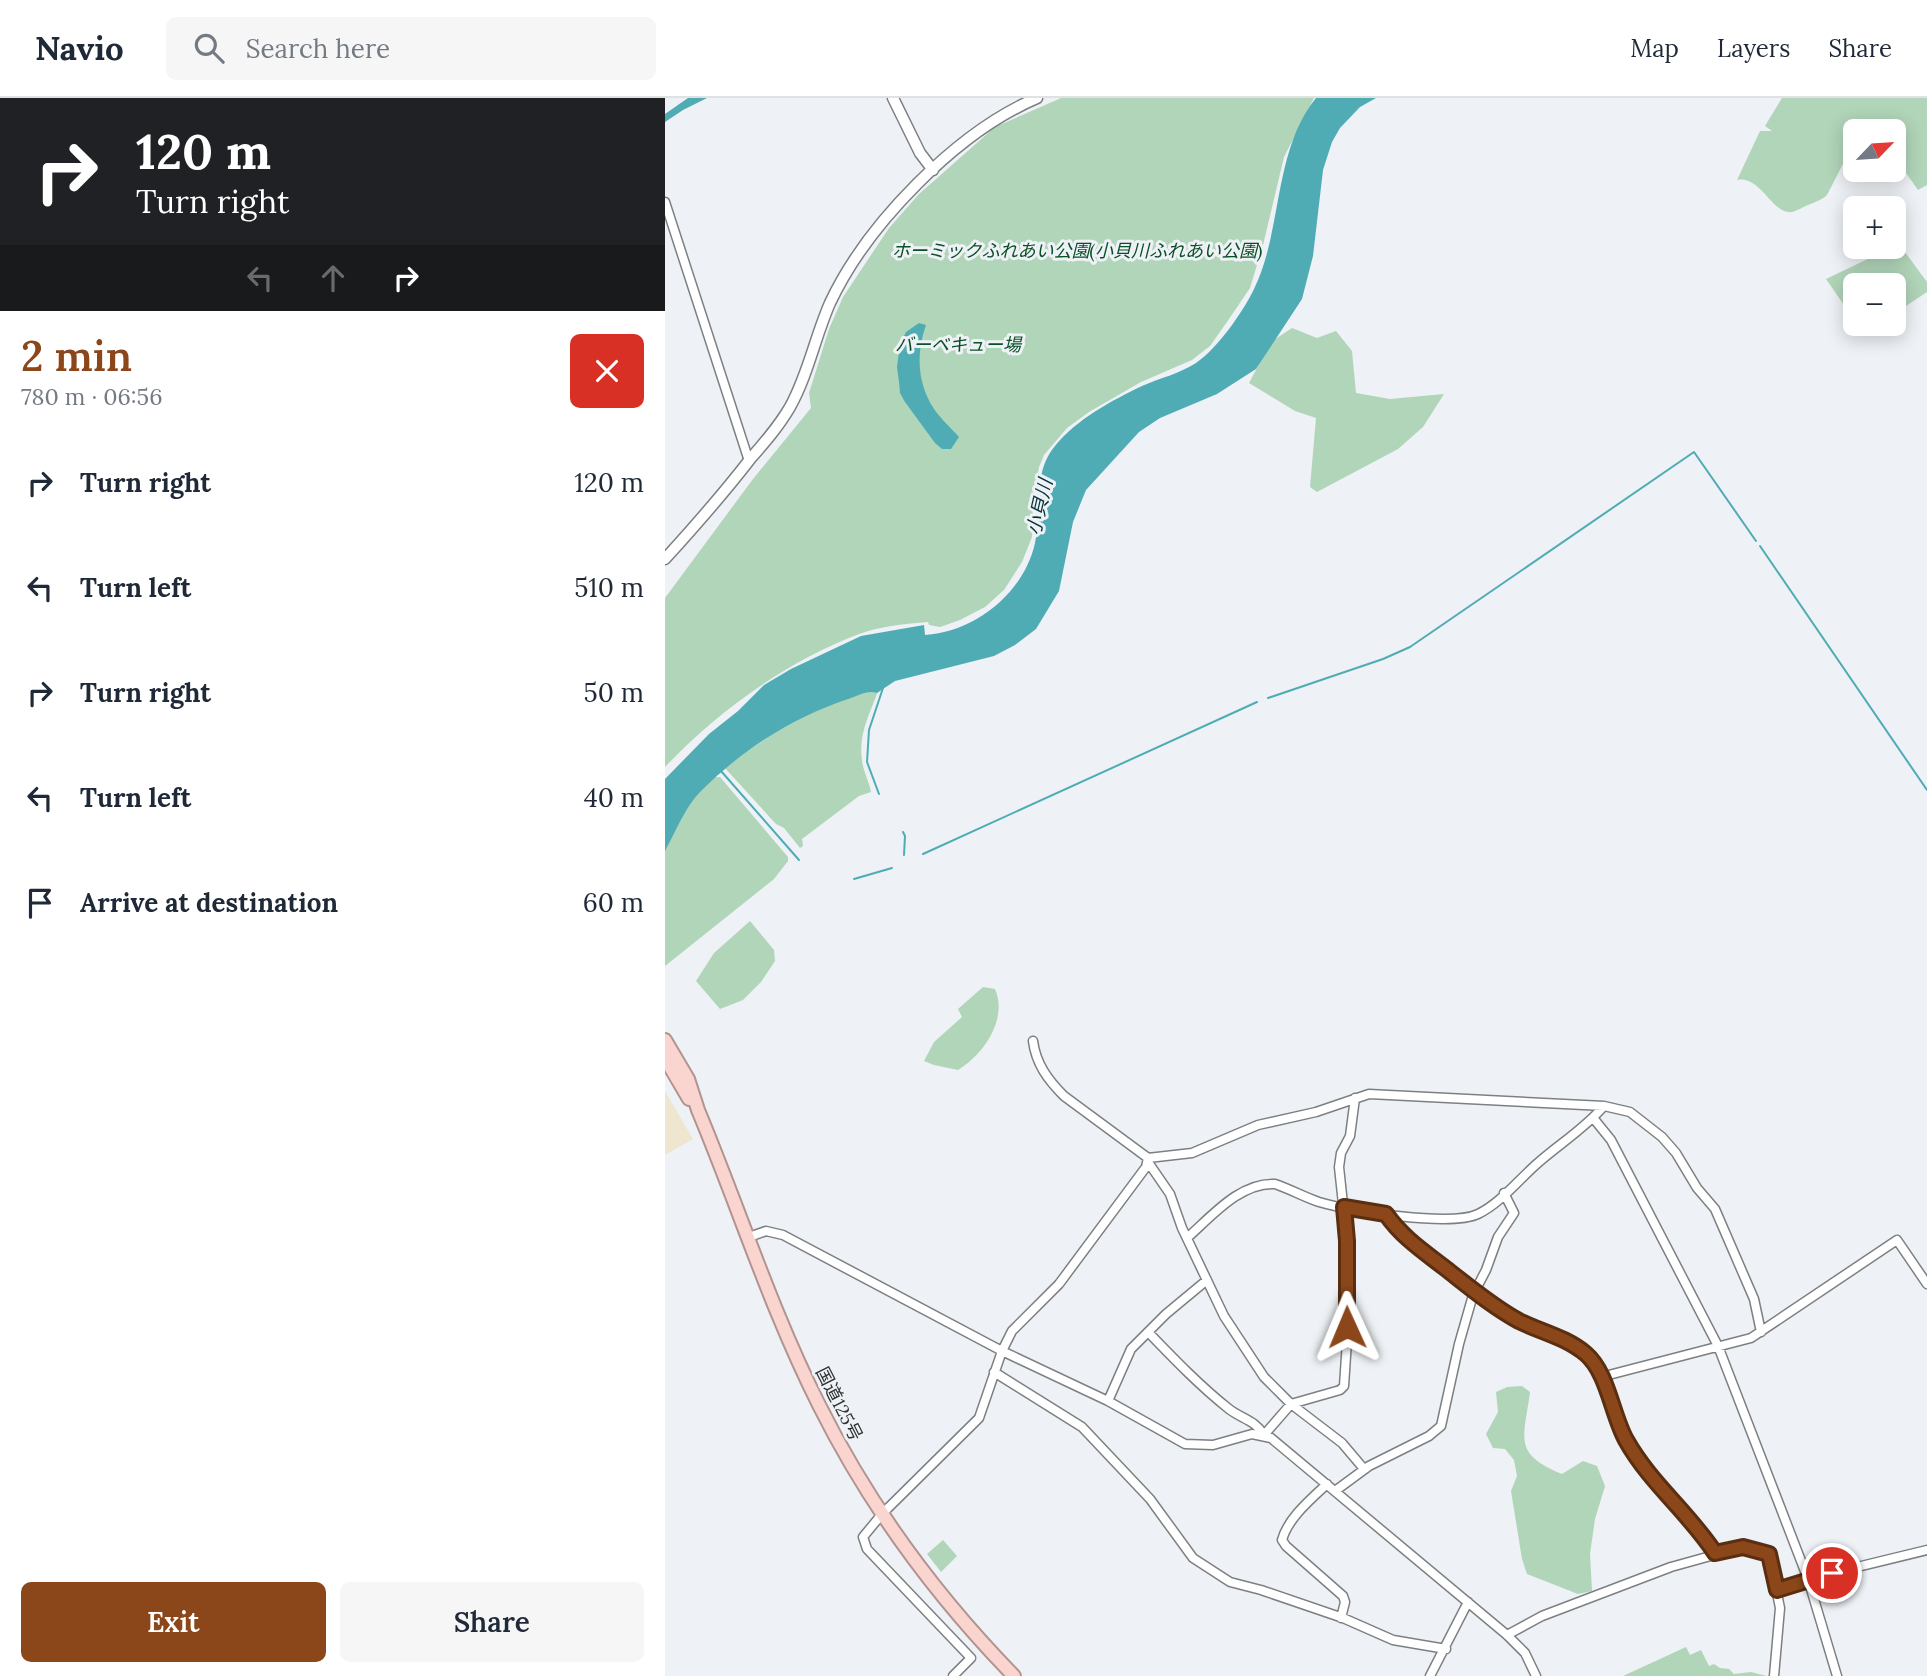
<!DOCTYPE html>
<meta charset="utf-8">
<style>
:root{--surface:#fff;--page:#f6f6f7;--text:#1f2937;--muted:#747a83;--line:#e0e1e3;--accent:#8b471a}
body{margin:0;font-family:Lora,"Noto Sans JP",serif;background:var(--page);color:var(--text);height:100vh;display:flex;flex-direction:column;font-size:26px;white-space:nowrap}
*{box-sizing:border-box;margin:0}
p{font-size:23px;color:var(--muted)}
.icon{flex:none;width:38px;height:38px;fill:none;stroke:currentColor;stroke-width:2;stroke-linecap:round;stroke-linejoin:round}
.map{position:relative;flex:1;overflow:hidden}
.drawer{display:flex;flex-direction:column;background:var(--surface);width:665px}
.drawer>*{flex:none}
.hud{background:#202124;color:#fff;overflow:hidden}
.needle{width:46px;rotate:65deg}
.fabs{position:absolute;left:1178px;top:21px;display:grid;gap:14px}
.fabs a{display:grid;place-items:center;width:63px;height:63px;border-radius:10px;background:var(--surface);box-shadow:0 4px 18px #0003;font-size:35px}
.pin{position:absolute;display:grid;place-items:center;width:60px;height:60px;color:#fff;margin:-30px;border:4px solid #fff;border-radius:50%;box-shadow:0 2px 7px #0007}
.me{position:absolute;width:77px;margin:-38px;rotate:359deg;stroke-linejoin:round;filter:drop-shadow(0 0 5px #0008)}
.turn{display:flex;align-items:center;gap:24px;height:147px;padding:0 21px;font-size:32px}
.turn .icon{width:91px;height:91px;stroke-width:2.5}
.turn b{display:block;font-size:49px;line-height:60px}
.lanes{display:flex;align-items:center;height:66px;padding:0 21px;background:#0003;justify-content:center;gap:35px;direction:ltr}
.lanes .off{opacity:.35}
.round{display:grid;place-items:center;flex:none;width:74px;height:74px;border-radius:10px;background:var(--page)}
.headline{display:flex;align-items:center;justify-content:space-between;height:119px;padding:0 21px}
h1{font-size:42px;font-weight:600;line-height:52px;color:var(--accent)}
.cta{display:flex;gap:14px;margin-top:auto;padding:14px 21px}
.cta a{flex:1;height:80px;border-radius:10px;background:var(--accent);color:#fff;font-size:28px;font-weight:600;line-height:80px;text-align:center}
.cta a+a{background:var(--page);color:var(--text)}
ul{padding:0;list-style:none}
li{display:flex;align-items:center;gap:21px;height:105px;padding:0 21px}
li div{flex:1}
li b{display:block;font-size:26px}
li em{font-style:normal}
header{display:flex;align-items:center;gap:42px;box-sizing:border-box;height:98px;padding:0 35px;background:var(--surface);border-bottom:2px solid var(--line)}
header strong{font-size:33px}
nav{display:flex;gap:38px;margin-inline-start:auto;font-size:24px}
.search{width:490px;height:63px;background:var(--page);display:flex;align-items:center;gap:18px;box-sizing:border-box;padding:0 24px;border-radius:10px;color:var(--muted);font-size:26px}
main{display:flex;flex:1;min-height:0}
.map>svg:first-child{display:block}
.industrial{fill:#efe6d0}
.green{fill:#b1d5b9}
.water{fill:#4facb5}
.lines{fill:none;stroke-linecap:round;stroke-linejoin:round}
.stream{stroke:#4facb5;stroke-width:2}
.minor-casing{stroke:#7d8083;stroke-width:11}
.tertiary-casing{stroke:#7d8083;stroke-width:13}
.trunk-casing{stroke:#b19490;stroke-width:16}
.minor{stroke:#fff;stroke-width:8}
.tertiary{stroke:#fff;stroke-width:10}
.trunk{stroke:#fad4cf;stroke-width:12}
.route-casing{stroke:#5a2e11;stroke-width:18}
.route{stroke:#8b471a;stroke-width:12}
.labels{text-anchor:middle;stroke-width:6;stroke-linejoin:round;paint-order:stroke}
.park-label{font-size:18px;font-style:italic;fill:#0a5027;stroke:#eef1f5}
.street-label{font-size:18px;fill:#2e2f30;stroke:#eef1f5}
.water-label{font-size:19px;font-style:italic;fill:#043237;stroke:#eef1f5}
</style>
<header>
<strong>Navio</strong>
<div class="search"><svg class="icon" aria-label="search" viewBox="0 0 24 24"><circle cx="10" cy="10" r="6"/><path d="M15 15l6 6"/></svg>Search here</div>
<nav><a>Map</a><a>Layers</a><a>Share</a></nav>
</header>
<main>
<section class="drawer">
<div class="hud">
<div class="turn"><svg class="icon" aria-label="right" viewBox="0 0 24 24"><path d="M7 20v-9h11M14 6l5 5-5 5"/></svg><div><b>120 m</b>Turn right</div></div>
<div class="lanes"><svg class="icon off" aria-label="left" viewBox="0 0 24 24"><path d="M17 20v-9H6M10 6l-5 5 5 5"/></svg><svg class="icon off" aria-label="ahead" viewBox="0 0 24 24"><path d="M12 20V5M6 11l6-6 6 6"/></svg><svg class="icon" aria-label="right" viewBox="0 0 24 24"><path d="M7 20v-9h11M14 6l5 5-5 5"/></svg></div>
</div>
<div class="headline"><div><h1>2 min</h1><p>780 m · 06:56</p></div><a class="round" style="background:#d93025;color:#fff"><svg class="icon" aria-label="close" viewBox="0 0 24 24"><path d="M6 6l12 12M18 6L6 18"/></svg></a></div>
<ul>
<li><svg class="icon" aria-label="right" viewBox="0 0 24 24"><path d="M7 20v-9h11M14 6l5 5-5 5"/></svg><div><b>Turn right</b></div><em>120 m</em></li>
<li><svg class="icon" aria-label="left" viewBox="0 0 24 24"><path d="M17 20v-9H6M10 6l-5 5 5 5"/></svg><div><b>Turn left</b></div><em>510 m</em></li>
<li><svg class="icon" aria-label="right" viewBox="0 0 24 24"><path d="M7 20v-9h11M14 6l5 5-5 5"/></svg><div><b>Turn right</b></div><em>50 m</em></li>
<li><svg class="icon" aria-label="left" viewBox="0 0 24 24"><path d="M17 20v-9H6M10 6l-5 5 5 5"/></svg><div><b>Turn left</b></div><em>40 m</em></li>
<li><svg class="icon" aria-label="arrive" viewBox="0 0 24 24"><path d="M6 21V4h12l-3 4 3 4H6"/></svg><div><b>Arrive at destination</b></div><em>60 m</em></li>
</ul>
<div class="cta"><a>Exit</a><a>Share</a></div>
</section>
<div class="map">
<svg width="1262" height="1578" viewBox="0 0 1262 1578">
<rect width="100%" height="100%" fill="#eef1f5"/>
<path class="industrial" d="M0,993L28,1041L0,1057Z"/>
<path class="green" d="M396,0H649L619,59L598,147L585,190L564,221L545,248L527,262L476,284L424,314L402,330L379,357L374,369L368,404L367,439L357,464L339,492L320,509L295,522L275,529L264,527L263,524C240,526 216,528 194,536C121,564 54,612 0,669V500L88,381L146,310L144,295L164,231L178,199L224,130L254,96L330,29Z
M1117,0H1262V87L1253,92L1241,75L1229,64L1228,33H1190V63L1180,62L1162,97C1157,102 1150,104 1143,107C1138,109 1132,113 1127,114C1107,117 1096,77 1072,82L1095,33H1107L1100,28Z
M1234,146L1262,184V194L1229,216L1228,187H1190V223L1161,181Z
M627,230L652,240L671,233L687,253L691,295L725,301L779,296L758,329L733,351L652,394L645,389L651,320L630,313L584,285L606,244Z
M208,590L213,593C205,616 193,636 197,662C198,673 204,683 206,694L194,698L137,741L138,748L135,750L119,730L111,726L59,669L133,619Z
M48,679H55L123,759V763L109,781L0,868V747L24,703Z
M85,823L109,852L110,863L96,884L78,902L55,911L31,883L49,855Z
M318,889L330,891C343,921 319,956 293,972L269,967L259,963L269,944L297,919L293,911Z
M857,1288L865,1294C859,1340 847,1356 897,1376L918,1363L932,1368L940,1388L930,1421L925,1456L927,1493L913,1496L862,1476L857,1461L846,1393L852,1378L849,1362L840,1351L828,1350L821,1336L833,1314L831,1294L842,1289Z
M278,1442L292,1458L276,1474L262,1456Z
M1021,1549L1025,1557L1036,1552L1044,1568L1049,1566L1055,1570L1064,1571L1069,1576L1086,1574L1102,1578H958Z"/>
<path class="water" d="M23,0H42L18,12L0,24V16Z
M651,0H711L695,9L675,30L667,44L658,72L648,158L637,201L591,271L552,296L495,320L474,334L421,392L408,424L394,493L371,531L350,547L329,558L230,583L212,595C203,592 195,597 186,600C130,618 78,651 36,693C20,709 11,733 0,753V681L44,636L73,613L99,587L126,571L196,538L259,527L260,537C310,534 359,495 370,445C377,413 367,375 390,348C412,321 446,303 477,288C495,280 514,276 531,265C552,251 578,214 589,191C618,132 608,53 651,0Z
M254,225L261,227C251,255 252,285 269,311C276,321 286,330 294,339L286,351H277L270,345L240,304L235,295L234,284L232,269L235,246L241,234Z"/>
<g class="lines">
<path class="stream" d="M1095,448L1262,692
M603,600L718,561L745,549L1029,354L1091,443
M56,673L134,762
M214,696L202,664L204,632L218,590
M238,734L240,738L239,757
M258,756L592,604
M189,781L227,770"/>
<g class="minor-casing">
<path id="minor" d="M0,104L84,363
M368,943C371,966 383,982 399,998L483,1060L527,1055L593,1027L651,1014L704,996L939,1008L965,1014L997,1039L1011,1055L1032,1090L1050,1111L1089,1201L1096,1234
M929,1021L946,1042L1053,1248L1143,1481L1172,1578
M483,1064L505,1096L517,1130L559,1218L599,1279L626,1306L677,1345L699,1371
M721,1116L746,1144L843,1217L900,1242L925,1260L936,1279L956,1332L974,1363L1031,1428L1050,1455
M84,1139L101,1133L118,1137L337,1253L443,1303L520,1346L548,1347L587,1336L606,1340L842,1537L860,1555L871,1578
M522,1140C546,1119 575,1084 610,1086C625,1091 639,1099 654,1104C685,1113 786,1129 813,1116C836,1105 855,1080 874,1064C896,1045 920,1030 939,1008
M483,1234C509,1261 535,1288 564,1311C577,1321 590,1322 599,1337L626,1306L675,1292L679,1288L683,1228L682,1143L674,1069L676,1055L685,1038L690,1000
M329,1274L417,1329L485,1401L528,1460L565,1484L596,1492L678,1520L728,1542L781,1551
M936,1279L1086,1240L1232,1142L1262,1186
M443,1303L466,1251L501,1216L542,1182
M662,1386C646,1401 623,1420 617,1442L621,1448L678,1498L680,1504L676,1520
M670,1393L704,1368L764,1338L776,1328L794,1246L808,1197L821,1172L833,1139L849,1115L839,1095
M1112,1492L1143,1481L1262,1452
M842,1537L877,1518L1006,1469L1078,1449L1104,1456L1115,1510L1109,1578
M288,1578L306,1560L202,1451L198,1439L217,1416L314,1320L337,1253L347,1233L394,1186L481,1069L483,1060
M765,1578L803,1504"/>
</g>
<g class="tertiary-casing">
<path id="tertiary" d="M228,0L255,55L268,72
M0,461C30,428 59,395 86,360C100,344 114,328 125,309C143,277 150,239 165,205C202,126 292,34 372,0"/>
</g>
<g class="trunk-casing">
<path id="trunk" d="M0,942L23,981L33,1012C74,1110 106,1212 154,1307C204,1407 271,1498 349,1578
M0,960L24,1001"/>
</g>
<use href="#minor" class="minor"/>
<use href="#tertiary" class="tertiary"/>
<use href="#trunk" class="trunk"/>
</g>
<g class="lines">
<g class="route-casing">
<path id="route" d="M682,1229V1143L679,1109L721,1116C737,1139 758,1153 780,1170C803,1188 828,1209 854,1223C876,1234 901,1239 921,1256C943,1275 947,1317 961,1342C985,1385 1024,1415 1050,1455L1078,1449L1104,1456L1112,1492L1167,1475"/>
</g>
<use href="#route" class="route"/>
</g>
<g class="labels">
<g class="park-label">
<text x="412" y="159">ホーミックふれあい公園(小貝川ふれあい公園)</text>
<text x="293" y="253">バーベキュー場</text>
</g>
<g class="street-label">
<text transform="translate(174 1306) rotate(63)" y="6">国道125号</text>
</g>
<g class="water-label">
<text transform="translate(374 409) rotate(-77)" y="7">小貝川</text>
</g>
</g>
</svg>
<div class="fabs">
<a><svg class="needle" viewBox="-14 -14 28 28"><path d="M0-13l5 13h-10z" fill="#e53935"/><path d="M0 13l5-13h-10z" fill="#747a83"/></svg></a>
<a>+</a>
<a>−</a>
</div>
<div class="pin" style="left:1167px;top:1475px;background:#d93025"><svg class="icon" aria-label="arrive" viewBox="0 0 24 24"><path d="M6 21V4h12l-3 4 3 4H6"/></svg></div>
<svg class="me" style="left:682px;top:1229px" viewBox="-20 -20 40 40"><path d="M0-17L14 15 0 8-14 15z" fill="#8b471a" stroke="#fff" stroke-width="4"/></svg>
</div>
</main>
